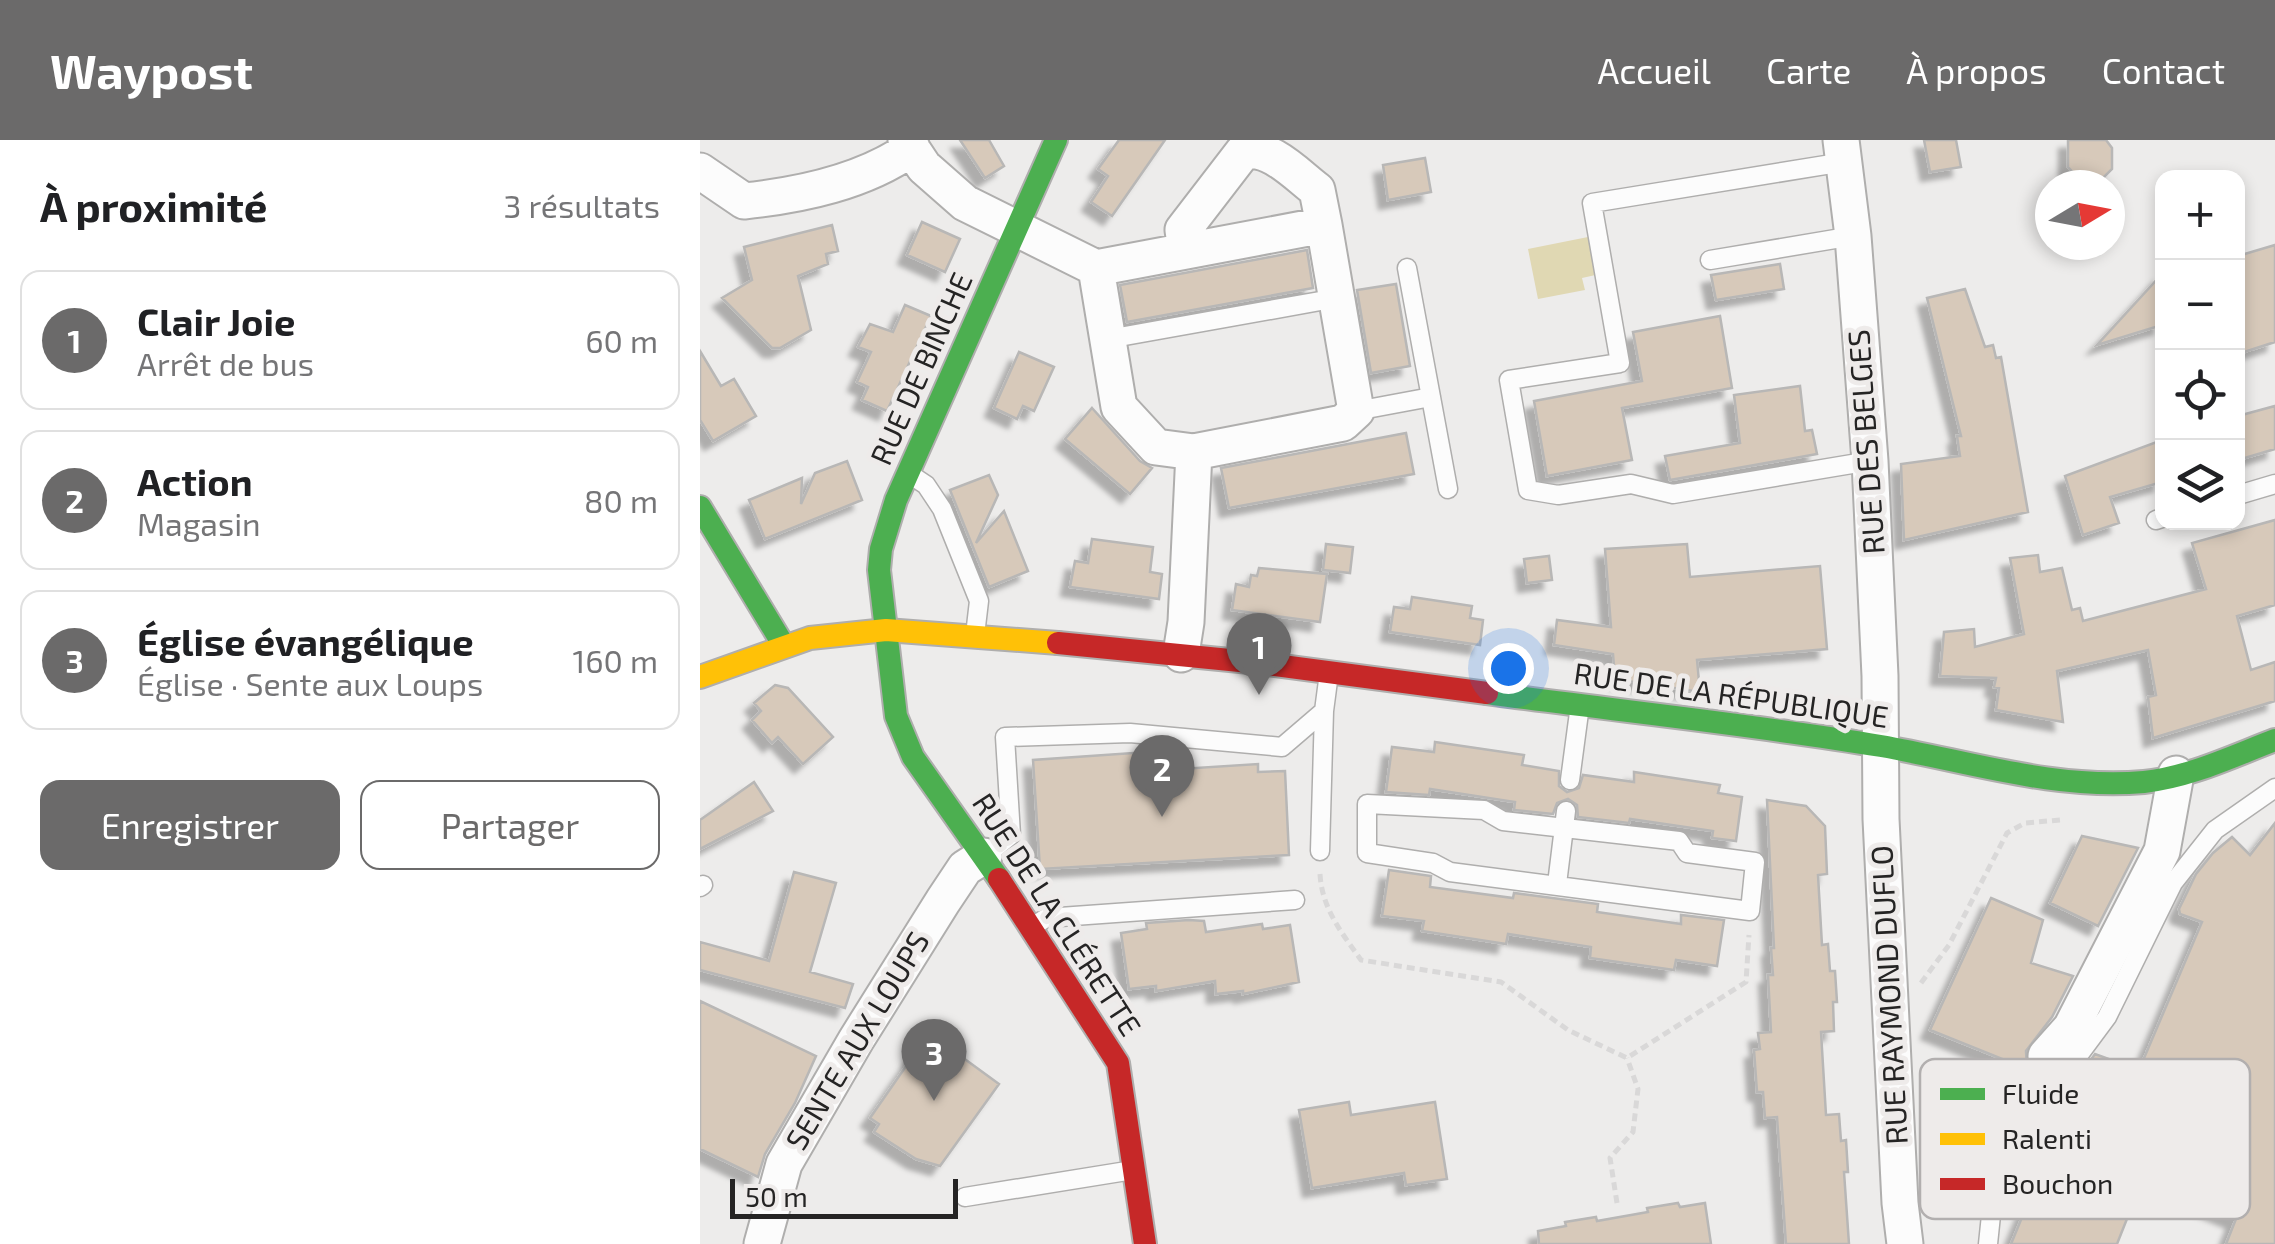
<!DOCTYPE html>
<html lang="fr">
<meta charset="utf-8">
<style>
body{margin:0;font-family:"Exo 2",sans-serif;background:#f2f2f2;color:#202124}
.controls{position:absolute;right:30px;top:30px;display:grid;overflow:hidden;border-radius:20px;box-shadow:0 5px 15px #0003}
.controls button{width:90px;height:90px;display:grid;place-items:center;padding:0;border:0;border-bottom:2px solid #e0e0e0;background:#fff;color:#202124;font:50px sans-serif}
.compass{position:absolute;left:1335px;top:30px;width:90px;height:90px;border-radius:50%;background:#fff;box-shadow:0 5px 15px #0003;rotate:80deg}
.scale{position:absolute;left:30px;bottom:25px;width:228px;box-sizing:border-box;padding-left:10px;border:5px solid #252424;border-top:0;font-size:28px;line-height:35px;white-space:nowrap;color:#252424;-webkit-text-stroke:8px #eeebea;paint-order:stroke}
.you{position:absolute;left:808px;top:528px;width:35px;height:35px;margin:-25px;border:8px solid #fff;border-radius:50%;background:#1a73e8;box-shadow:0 0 0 15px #1a73e833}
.badge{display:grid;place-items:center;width:65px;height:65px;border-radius:50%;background:#6b6a6a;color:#fff;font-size:32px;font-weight:700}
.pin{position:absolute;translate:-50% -82px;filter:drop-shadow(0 2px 5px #0008)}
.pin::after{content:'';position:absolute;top:52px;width:35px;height:30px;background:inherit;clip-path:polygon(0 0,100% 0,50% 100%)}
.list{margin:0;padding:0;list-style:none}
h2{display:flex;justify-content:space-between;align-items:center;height:130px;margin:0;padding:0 40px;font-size:42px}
h2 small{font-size:32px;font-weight:400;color:#757577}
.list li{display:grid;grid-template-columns:65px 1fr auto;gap:30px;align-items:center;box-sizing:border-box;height:140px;margin:0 20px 20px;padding:0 20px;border:2px solid #e0e0e0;border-radius:20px}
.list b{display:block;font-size:38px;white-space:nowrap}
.list p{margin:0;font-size:32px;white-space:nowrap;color:#757577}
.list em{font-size:32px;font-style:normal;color:#757577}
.actions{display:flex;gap:20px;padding:30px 40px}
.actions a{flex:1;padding:22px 0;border:2px solid #6b6a6a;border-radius:20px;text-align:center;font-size:35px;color:#6b6a6a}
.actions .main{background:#6b6a6a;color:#fff}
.icon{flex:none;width:55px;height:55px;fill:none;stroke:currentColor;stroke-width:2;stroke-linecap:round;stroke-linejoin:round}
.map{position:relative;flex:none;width:1575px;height:1104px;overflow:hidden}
header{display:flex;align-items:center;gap:60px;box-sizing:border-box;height:140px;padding:0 50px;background:#6b6a6a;color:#fff}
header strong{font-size:48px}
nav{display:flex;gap:55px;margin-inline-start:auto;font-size:35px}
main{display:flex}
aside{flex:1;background:#fff}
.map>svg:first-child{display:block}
.green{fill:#e0d8b3}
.building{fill:#d7c9ba;stroke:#b8b7b6;stroke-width:2.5;filter:url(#shadow)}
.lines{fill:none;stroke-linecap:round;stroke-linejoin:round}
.lane-casing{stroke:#afaead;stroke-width:21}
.street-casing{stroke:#afaead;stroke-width:39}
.fast-casing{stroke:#afaead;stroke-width:26}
.slow-casing{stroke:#afaead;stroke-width:26}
.jam-casing{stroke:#afaead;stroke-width:26}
.path{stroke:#d9d8d8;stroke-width:5;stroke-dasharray:8 5;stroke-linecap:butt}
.lane{stroke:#fcfcfc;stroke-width:18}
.street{stroke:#fcfcfc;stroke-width:35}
.fast{stroke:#4caf50;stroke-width:22}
.slow{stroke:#ffc107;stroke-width:22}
.jam{stroke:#c62828;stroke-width:22}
.labels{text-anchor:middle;stroke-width:10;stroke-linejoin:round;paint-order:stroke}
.street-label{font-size:30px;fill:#252424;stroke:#eeebea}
.key{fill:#eeebea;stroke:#b2afaf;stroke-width:2.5}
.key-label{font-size:28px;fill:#252424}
</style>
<header>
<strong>Waypost</strong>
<nav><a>Accueil</a><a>Carte</a><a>À propos</a><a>Contact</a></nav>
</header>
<main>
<aside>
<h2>À proximité<small>3 résultats</small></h2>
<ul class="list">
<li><span class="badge">1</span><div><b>Clair Joie</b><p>Arrêt de bus</p></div><em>60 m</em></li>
<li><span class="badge">2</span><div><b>Action</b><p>Magasin</p></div><em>80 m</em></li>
<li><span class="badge">3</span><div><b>Église évangélique</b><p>Église · Sente aux Loups</p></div><em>160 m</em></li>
</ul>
<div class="actions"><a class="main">Enregistrer</a><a>Partager</a></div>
</aside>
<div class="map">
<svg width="1575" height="1104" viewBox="0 0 1575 1104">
<defs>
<filter id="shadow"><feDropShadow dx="-9" dy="9" stdDeviation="2.5" flood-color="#0004"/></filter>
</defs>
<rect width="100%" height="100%" fill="#edeceb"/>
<path class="green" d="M893 96 900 134 882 138 885 150 838 159 828 109Z"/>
<path class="building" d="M260 0H289L304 26 285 38Z
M419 0H465L412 76 391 62 408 36 398 29Z
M1224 0H1256L1261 27 1230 32Z
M1368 0H1406L1412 8V29L1400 41 1380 40 1368 27Z
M725 18 731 52 688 60 683 25Z
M222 82 260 99 245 132 207 115Z
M132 85 138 111 126 114 128 124 98 136 111 190 80 208H72L22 158 52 140 44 107Z
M1575 105V202L1538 214V116Z
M607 110 613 148 427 182 420 145Z
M1080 124 1084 149 1016 160 1011 135Z
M1462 134V185L1397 205Z
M696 144 710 226 671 233 657 150Z
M1265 149 1285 207 1293 205 1296 218 1301 217 1328 372 1204 400 1201 324 1260 316 1257 296H1261L1227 158Z
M205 165 231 176 187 271 162 260 168 247 157 242 171 212 158 207 170 184 193 192Z
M1020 176 1032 248 922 268 932 320 847 336 834 261 942 241 933 192Z
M0 211 21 246 34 239 56 276 13 301 0 280Z
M319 212 354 227 334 271 323 266 317 279 294 268Z
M1100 246 1105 291 1112 290 1117 314 970 340 965 316 1040 303 1034 255Z
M1575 266V309L1538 320V276Z
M392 268 440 321 452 328 430 354 365 299Z
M706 293 714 334 529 368 521 328Z
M1462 300V342L1410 357 1419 383 1383 395 1365 336Z
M147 321 162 360 65 399 49 360 102 338 101 364 115 333Z
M289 335 298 355 276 403 304 371 328 431 289 447 250 350Z
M1575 380V465L1537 476 1551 530 1575 522V561L1453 598 1448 557 1456 555 1448 510 1357 531 1363 582 1296 570 1299 548 1294 547 1296 538 1240 536 1244 492 1274 489 1275 507 1324 494 1310 418 1338 415 1340 432 1362 428 1372 470 1380 468 1383 481 1506 449 1492 403Z
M392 399 453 407 450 432 462 434 459 459 370 447 375 421 388 423Z
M626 404 653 407 650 433 623 430Z
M987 404 990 437 1120 426 1127 509 997 520 1000 552 915 539 913 514 854 505 857 480 911 487 905 409Z
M849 416 852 440 827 443 824 419Z
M559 428 627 434 620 482 532 470 536 444 549 447 551 435 557 436Z
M712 457 772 466 770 478 783 480 780 505 690 492 694 467 710 469Z
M75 545 88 548 133 597 103 624 78 597 72 603 52 580 61 571 54 563Z
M735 602 824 615 822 625 859 631V646L867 652 879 648 883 635 934 642V632L1020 645 1018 653 1042 657 1036 701 1012 698 1013 691 930 679 929 683 878 677 877 665 868 659 857 663 853 674 814 670 815 662 730 649 729 655 686 652 692 607 734 612Z
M447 612 449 631 558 624V632L585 631 589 715 340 729 333 620Z
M54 642 73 671 0 709V680Z
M1067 660 1106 666 1125 686 1127 734 1118 735 1122 805 1128 804 1130 831H1135L1137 862H1133L1134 891 1121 892 1126 975 1139 974 1141 1001 1146 1000 1148 1032H1144L1149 1104H1086L1077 977 1065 978 1063 952H1057L1054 910 1060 909 1058 893 1071 892 1068 835H1073L1071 808H1074Z
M1575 683V1104H1526L1536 1079 1442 1041 1417 1104H1311L1382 932 1395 914 1439 930 1502 782 1480 774 1479 769 1496 734 1513 713 1532 697 1550 715Z
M1382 696 1438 708 1398 786 1350 763Z
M689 730 731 736 730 747 813 758 814 753 898 764 897 772 981 784V775L1024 780 1017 826 976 820 974 830 890 818 891 807 808 794 806 804 722 791 724 781 682 776Z
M94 732 136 743 110 832 153 844 145 868 0 830V802L69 821Z
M1291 758 1343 780 1331 823 1373 836 1352 877 1326 911 1327 929 1230 890Z
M489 780 504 781 506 792 562 784 563 789 590 785 599 842 543 854V851L516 854 515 841 456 851V846L429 849 421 793 447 789 446 783Z
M0 861 116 916 95 963 65 1014 58 1037 0 1009Z
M229 893 299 944 240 1026 216 1019 174 992 179 984 170 978Z
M649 962 651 975 735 962 747 1039 706 1045 704 1033 612 1048 599 970Z
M978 1063 980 1067 1005 1063 1011 1104H839L838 1091 866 1086 865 1082 896 1077 897 1081 948 1072 947 1068Z"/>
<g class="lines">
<g class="lane-casing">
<path id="lane" d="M1144 22 892 63 920 223 809 240 828 350 858 355 931 344 973 354 1170 321
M1010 120 1153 96
M707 128 748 349
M408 199 637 158
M656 271 731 257
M208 333 226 345 242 369 279 461 275 495
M1538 355 1575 344
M1456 380 1462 378
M870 640 880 565
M667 664 784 670 803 681 979 701 987 713 1055 722 1050 771 750 732 733 723 667 713Z
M620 711 624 571 629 533
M285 716 311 695 305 597 430 593 582 607 624 571
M857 744 866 671
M0 747 3 745
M332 787 346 778 595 760
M265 1057 433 1030
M1288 1104 1293 1056 1358 943 1407 877 1473 743 1515 690 1575 648"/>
</g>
<g class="street-casing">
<path id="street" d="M206 0 224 27 265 63 396 128 624 85 656 271 643 283 494 312 456 307 419 267 396 128
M1141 0 1153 96 1170 321 1180 536 1181 679 1200 1063 1205 1104
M0 31 44 61C102 55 164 42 212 8
M486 111 483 90 543 12C569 4 597 35 617 50L624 85
M481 514 486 482 494 312
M1346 916 1371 888 1462 711 1476 634
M62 1104 84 1024 156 900 243 761 265 728 284 716"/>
</g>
<g class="fast-casing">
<path id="fast" d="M0 367 84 506
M787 553C918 571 1050 584 1181 606 1267 621 1355 650 1444 642 1490 637 1533 616 1575 600
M299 739 213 617 196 576 179 430 181 409 196 360 356 0"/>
</g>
<g class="slow-casing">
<path id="slow" d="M0 537 110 498 186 490 358 503"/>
</g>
<g class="jam-casing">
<path id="jam" d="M358 503 560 523 787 553
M299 739 418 923 445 1104"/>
</g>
<path class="path" d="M620 734C622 769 642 793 661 820L801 842 868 890 927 918 1046 842 1049 795
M1221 843 1249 805 1307 693 1325 683 1360 680
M917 1063 910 1018 933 992 938 949 927 918"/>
<use href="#lane" class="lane"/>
<use href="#street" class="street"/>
<use href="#fast" class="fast"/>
<use href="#slow" class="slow"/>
<use href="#jam" class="jam"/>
</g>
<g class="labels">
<g class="street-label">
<text transform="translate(222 229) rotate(-66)" y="10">RUE DE BINCHE</text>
<text transform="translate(1167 302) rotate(-94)" y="10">RUE DES BELGES</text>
<text transform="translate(1031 556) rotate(8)" y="10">RUE DE LA RÉPUBLIQUE</text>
<text transform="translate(356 775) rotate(57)" y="10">RUE DE LA CLÉRETTE</text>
<text transform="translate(1190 855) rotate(-93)" y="10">RUE RAYMOND DUFLO</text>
<text transform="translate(158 901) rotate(-59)" y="10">SENTE AUX LOUPS</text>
</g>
</g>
<rect x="1220" y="919" width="330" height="160" rx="15" class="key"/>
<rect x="1240" y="948" width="45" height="12" fill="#4caf50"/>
<rect x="1240" y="993" width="45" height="12" fill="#ffc107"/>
<rect x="1240" y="1038" width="45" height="12" fill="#c62828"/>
<g class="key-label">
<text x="1302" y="964">Fluide</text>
<text x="1302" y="1009">Ralenti</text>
<text x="1302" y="1054">Bouchon</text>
</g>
</svg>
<div class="controls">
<button>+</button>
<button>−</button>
<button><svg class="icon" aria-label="locate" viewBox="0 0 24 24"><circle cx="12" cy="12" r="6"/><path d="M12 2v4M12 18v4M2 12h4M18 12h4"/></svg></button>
<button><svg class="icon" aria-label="layers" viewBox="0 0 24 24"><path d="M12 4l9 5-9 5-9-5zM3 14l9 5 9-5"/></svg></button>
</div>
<svg class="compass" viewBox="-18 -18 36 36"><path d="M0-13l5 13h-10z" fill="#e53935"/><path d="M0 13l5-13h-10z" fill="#757577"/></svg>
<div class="scale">50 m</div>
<div class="you"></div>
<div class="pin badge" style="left:559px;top:555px">1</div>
<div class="pin badge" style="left:462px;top:677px">2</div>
<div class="pin badge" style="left:234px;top:961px">3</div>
</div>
</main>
